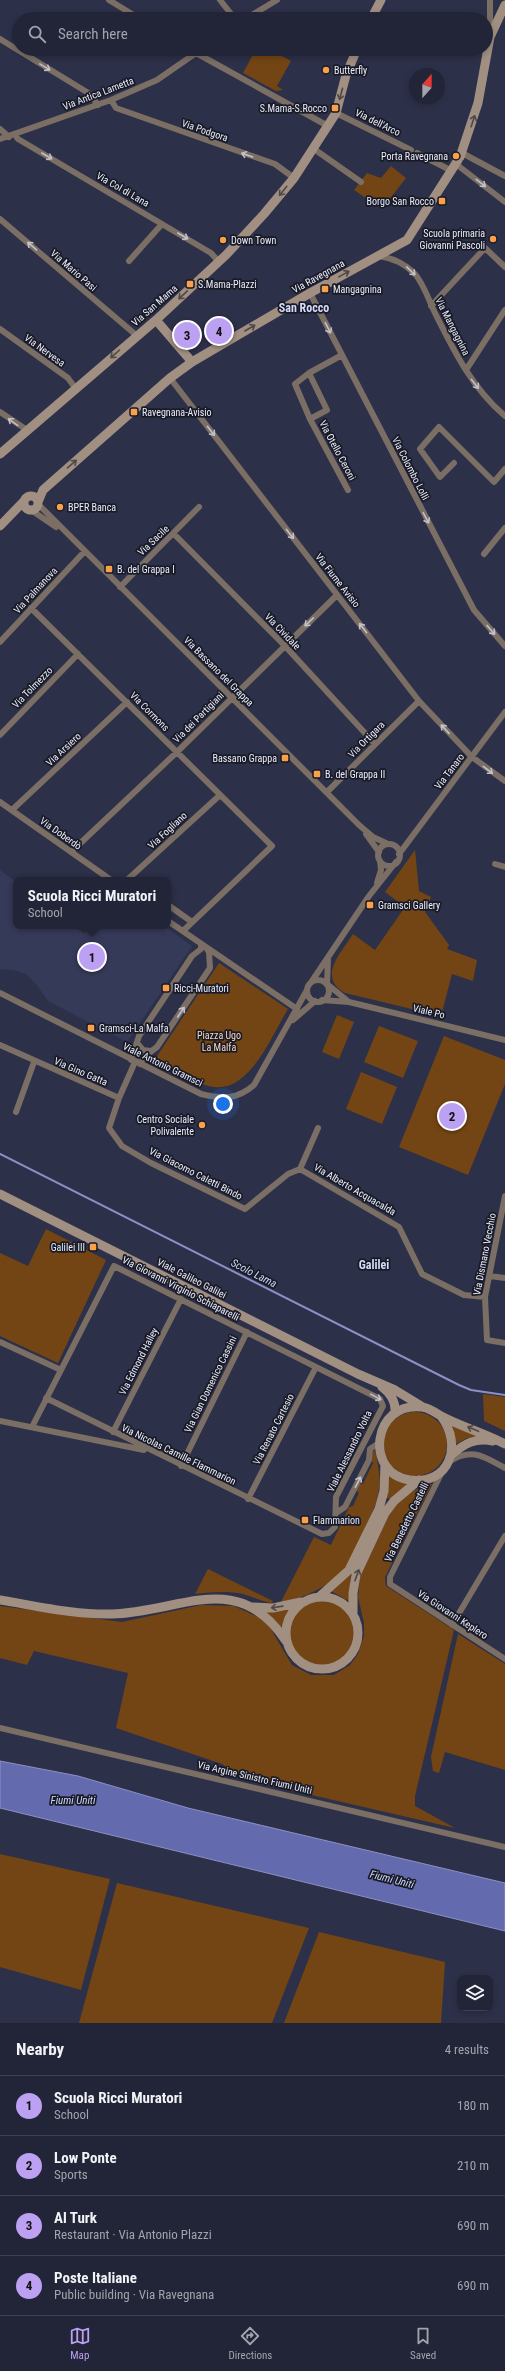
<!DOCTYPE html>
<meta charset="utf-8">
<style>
body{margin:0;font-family:"Roboto Condensed",sans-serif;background:#2a2c3f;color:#f1f3f6}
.controls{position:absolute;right:12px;bottom:12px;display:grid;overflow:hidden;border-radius:8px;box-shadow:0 2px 6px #0003}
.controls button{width:36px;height:36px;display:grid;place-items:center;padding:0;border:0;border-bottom:1px solid #3f4152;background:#222437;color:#f1f3f6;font:20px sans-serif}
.compass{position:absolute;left:409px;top:68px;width:36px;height:36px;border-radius:50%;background:#222437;box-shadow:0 2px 6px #0003;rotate:21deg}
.you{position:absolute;left:223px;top:1104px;width:14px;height:14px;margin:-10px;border:3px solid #fff;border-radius:50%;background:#1a73e8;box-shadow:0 0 0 6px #1a73e833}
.badge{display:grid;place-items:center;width:26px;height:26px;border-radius:50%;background:#bca0f2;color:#111;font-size:13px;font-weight:700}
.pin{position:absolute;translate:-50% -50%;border:2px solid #fff;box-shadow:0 1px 4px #0006}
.popup{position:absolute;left:13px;top:877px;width:158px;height:52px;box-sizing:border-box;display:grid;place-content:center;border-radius:8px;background:#222437;filter:drop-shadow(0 1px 3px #0005);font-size:13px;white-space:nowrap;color:#a2a4ad}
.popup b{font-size:15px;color:#f1f3f6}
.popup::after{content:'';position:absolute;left:50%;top:100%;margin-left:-8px;border:8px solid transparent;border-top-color:#222437}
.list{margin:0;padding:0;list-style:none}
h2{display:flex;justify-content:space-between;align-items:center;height:52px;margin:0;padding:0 16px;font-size:17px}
h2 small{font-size:13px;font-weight:400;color:#a2a4ad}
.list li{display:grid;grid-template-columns:26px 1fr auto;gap:12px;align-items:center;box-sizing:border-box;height:60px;padding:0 16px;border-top:1px solid #3f4152}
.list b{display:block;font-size:15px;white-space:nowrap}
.list p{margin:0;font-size:13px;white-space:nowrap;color:#a2a4ad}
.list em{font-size:13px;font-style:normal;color:#a2a4ad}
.icon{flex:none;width:22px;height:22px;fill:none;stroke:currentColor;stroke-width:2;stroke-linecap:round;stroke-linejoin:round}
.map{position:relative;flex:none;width:505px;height:2023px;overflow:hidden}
.search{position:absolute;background:#222437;box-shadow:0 2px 6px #0003;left:12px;right:12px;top:12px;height:44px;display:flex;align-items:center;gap:10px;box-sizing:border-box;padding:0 14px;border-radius:22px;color:#a2a4ad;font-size:15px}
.sheet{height:292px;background:#222437}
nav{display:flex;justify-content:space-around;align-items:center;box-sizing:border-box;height:56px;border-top:1px solid #3f4152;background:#222437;font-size:11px;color:#a2a4ad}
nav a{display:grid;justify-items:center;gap:2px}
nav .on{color:#bca0f2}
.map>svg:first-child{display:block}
.built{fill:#363a59}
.green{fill:#744514}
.water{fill:#636aad;stroke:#8c91c5}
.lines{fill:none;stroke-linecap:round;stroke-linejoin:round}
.stream{stroke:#8c91c5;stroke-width:2}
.street{stroke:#7a6e65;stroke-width:6}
.secondary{stroke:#a18f81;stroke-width:9}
.oneway{stroke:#c3c0c8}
.oneway2{stroke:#4f494a}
.poi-dot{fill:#f8a04b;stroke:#181a25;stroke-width:1.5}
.labels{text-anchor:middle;stroke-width:3.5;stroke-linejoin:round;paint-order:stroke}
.poi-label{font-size:10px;fill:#eaecfd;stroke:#181a25;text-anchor:start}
.street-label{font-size:10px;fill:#eaecfd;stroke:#181a25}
.park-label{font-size:10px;fill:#fcdabe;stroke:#181a25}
.water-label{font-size:11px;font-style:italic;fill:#d0d7fd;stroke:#181a25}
.quarter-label{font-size:12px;font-weight:bold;fill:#d6dbfc;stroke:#181a25}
</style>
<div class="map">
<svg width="505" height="2023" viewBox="0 0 505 2023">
<rect width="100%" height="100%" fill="#2d3049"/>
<path class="built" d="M0 870 16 882V926H74L84 934 90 926H164L192 946 127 1042 48 1001 37 985 26 974 14 970 0 969Z"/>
<path class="green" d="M256 49H269L291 61 277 86 283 90 276 91 243 73Z
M391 166 406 178 382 209 354 190 367 173 381 178Z
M415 850 419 891 431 897 425 912 449 945 447 949 477 960 473 981 452 974 441 1016 345 993C317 977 341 953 353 934L375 950 405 907 385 892Z
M219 963 288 1009C272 1035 250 1092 214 1087 197 1085 171 1068 155 1059Z
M337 1015 354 1022 339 1059 322 1052Z
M379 1026 418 1041 403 1078 364 1062Z
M444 1036 505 1060V1084L468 1175 399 1147Z
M361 1072 397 1087 382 1124 346 1109Z
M46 1229 106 1260 58 1363 0 1336V1253L28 1266Z
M483 1394 505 1397V1431L484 1421Z
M383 1444a32 32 0 1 1 64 0a32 32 0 1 1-64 0Z
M452 1426 479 1437 467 1438 456 1444Z
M373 1451H375C384 1487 379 1497 365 1530 360 1541 356 1555 349 1564 333 1584 307 1598 281 1602L314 1537 331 1545 349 1507 353 1506 359 1493 356 1490 359 1484H363L373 1463 371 1459Z
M388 1474 396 1480 408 1484 390 1499 387 1498Z
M427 1484H432L385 1577 386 1586 454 1630 415 1796V1806L455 1828 255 1782 239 1776 222 1764 116 1728 128 1673 34 1651 27 1665 0 1658V1606L122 1622 201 1605 234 1606 258 1617 269 1626 292 1665 311 1675H334L350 1665 358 1654 364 1636V1623L358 1597 360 1577 393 1506 408 1494Z
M208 1569 273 1601 271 1603C262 1601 253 1597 243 1594 228 1591 211 1592 195 1594Z
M349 1575H351L349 1601 331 1591Z
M290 1633a32 32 0 1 1 64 0a32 32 0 1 1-64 0Z
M290 1608 281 1628 265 1611Z
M458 1634 505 1664V1770L445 1752 439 1773 433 1771 431 1757Z
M0 1854 110 1879 81 1990 0 1967Z
M117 1883 309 1928 272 2023H79Z
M319 1932 445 1962 441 2023H284Z"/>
<path class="water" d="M0 1761 78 1776 188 1808 505 1883V1931L0 1808Z"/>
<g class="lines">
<path class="stream" d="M0 1154 459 1385 471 1390 505 1395"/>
<path class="street" d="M109 0 140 19
M220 0 235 19
M245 19 277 0
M490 32V0
M0 39 90 94 98 105
M189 49 196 53 202 49
M111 100 116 108 275 164 294 178
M288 109 290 105 328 126
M336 113 411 150
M0 129 9 137
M15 135 18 139 211 253 219 262
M0 139 111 100 157 80 196 53 290 105
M314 149 361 182
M417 153 452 171
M462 153 505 176
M456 164 505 202
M0 219 136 335
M379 256C392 258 404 263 414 273 423 282 429 301 435 313 454 351 472 388 505 416
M129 261 162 224
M310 293 474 610 505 646
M431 306 485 248 505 267
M0 329 68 378 76 389
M342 355 309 373 295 384 310 419 348 490
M466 370 505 310
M309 373 327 410 310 419
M170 378 419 701 472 757 505 781
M0 412 27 430
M454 463 440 477 420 449 439 427 494 482 505 469
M38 504 359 825 373 837 388 844
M31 510 56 527
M174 534 285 646 375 744
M484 554 505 528
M120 587 199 507
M31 608 272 846 183 931
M0 642 84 552
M0 735 78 654
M327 792 419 701
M0 802 111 880
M12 810 127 702
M366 834 379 852
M378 855a11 11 0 1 1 22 0a11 11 0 1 1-22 0Z
M71 852 177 752 337 595
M399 854 505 712
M495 864 505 867
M127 880 220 795
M377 883 381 870 380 861
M168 905 192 922
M168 921 297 1009
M328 959 327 984 349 1002
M307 991a11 11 0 1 1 22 0a11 11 0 1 1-22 0Z
M312 981 369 896 396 862
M0 993 201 1094C222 1099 237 1100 254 1085L307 990
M322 1000 349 1002 505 1040
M293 1020 315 1001
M137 1043 143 1050 151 1051
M0 1045 119 1098
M131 1060 139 1036 192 956 201 949V944
M135 1062 119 1098 109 1128 122 1146 151 1163 245 1209 288 1174 300 1169 318 1128
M140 1064 145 1056 157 1047 210 968 209 952 207 949
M16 1112 34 1062
M300 1169 399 1227 422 1274 464 1295 485 1297
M505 1196 485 1297 487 1340 505 1343
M490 1276 505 1278
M0 1342 61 1370
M0 1421 144 1450
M32 1427 114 1266 380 1399 383 1406 336 1497 335 1527 329 1533 322 1534 46 1398
M113 1432 181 1299
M448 1462C472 1447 483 1456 505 1468
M181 1466 247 1332
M441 1474 390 1577V1584L505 1659
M248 1499 316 1367
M336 1513 345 1507 369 1460 370 1449 379 1443
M452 1625 505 1536
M0 1728 505 1847"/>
<path class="secondary" d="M371 19 381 0
M460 157 478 103 490 37 505 5
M156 320 192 362
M0 454 156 320 226 255 264 214 294 178 336 113 346 75 357 49
M24 503a7 7 0 1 1 14 0a7 7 0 1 1-14 0Z
M38 502 43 490 170 378 192 362 310 293 407 240 458 160
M0 526 24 501
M0 1194 358 1374 395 1390 423 1407
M382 1387C390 1393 396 1402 395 1413
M441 1416C463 1445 450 1485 410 1480 364 1474 372 1401 422 1407 429 1408 435 1412 441 1416 462 1427 484 1433 505 1444
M451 1455C464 1444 475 1437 493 1441
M320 1596 349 1570 379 1509 384 1491 385 1464
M286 1633a36 36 0 1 1 72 0a36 36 0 1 1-72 0Z
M0 1600C37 1606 75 1615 112 1614 181 1612 238 1568 286 1641
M253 1607 273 1608 301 1602
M353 1613V1593L356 1575 385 1513 394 1501 419 1480"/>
</g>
<defs><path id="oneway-shaft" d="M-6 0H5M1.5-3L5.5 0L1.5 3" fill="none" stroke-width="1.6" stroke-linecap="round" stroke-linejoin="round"/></defs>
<g class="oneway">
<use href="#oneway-shaft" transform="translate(45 67) rotate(31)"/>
<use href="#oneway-shaft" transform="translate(247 155) rotate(-161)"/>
<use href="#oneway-shaft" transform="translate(47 156) rotate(30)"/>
<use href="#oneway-shaft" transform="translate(481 183) rotate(38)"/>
<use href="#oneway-shaft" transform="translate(183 236) rotate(30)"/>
<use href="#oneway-shaft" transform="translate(32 246) rotate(-139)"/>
<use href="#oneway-shaft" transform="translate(411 271) rotate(44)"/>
<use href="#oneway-shaft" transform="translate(328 328) rotate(63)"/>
<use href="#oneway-shaft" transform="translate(475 384) rotate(52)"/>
<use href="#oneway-shaft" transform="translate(13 422) rotate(-144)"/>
<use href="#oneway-shaft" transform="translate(211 431) rotate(52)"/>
<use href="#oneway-shaft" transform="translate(426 518) rotate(62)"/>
<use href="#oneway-shaft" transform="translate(290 534) rotate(52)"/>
<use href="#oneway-shaft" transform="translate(309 622) rotate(136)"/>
<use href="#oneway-shaft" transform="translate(363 628) rotate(-128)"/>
<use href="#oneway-shaft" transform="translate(491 630) rotate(49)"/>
<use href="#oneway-shaft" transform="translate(445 729) rotate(-133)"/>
<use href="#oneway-shaft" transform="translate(488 770) rotate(37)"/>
<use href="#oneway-shaft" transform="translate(181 1012) rotate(-56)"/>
<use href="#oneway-shaft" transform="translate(376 1397) rotate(29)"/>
<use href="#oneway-shaft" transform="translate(358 1482) rotate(-63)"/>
</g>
<g class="oneway2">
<use href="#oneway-shaft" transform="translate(341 94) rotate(105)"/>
<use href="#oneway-shaft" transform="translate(473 121) rotate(-72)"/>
<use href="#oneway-shaft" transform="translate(283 191) rotate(129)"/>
<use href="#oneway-shaft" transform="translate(344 274) rotate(-29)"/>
<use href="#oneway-shaft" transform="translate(183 295) rotate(137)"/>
<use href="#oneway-shaft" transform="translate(250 328) rotate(-30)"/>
<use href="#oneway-shaft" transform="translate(115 354) rotate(138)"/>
<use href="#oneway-shaft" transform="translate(72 464) rotate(-41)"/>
<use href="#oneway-shaft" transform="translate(473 1429) rotate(-157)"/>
<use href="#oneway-shaft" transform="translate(357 1575) rotate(-70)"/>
<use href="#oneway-shaft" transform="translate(277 1607) rotate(172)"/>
</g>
<g class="poi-dot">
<circle cx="326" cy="70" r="4"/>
<rect x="331" y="104" width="8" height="8" rx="2"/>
<circle cx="456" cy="156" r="4"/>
<rect x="438" y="197" width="8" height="8" rx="2"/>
<circle cx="493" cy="239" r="4"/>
<circle cx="223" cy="240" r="4"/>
<rect x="186" y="280" width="8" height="8" rx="2"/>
<rect x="321" y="285" width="8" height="8" rx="2"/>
<rect x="130" y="408" width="8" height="8" rx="2"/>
<circle cx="60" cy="507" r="4"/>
<rect x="105" y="565" width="8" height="8" rx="2"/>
<rect x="281" y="754" width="8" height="8" rx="2"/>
<rect x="313" y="770" width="8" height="8" rx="2"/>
<rect x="366" y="901" width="8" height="8" rx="2"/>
<rect x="162" y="984" width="8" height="8" rx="2"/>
<rect x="87" y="1024" width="8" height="8" rx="2"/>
<circle cx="202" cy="1125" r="4"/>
<rect x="89" y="1243" width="8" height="8" rx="2"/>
<rect x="301" y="1516" width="8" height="8" rx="2"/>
</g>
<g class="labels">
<g class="poi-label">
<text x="334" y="74">Butterfly</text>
<text x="327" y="112" text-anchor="end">S.Mama-S.Rocco</text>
<text x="448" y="160" text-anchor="end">Porta Ravegnana</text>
<text x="434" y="205" text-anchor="end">Borgo San Rocco</text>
<text x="485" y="237" text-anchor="end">Scuola primaria<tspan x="485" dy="12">Giovanni Pascoli</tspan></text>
<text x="231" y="244">Down Town</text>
<text x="198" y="288">S.Mama-Plazzi</text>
<text x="333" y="293">Mangagnina</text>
<text x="142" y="416">Ravegnana-Avisio</text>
<text x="68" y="511">BPER Banca</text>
<text x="117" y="573">B. del Grappa I</text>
<text x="277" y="762" text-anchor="end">Bassano Grappa</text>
<text x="325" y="778">B. del Grappa II</text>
<text x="378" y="909">Gramsci Gallery</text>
<text x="174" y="992">Ricci-Muratori</text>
<text x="99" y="1032">Gramsci-La Malfa</text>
<text x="194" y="1123" text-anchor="end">Centro Sociale<tspan x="194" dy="12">Polivalente</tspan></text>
<text x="85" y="1251" text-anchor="end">Galilei III</text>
<text x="313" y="1524">Flammarion</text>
</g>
<g class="street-label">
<text transform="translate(98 93) rotate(-21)" y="4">Via Antica Lametta</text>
<text transform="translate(378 122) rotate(26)" y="4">Via dell'Arco</text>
<text transform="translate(205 130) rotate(19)" y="4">Via Podgora</text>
<text transform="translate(123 189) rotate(30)" y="4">Via Col di Lana</text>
<text transform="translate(74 270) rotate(41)" y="4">Via Mario Pasi</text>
<text transform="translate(318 276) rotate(-29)" y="4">Via Ravegnana</text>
<text transform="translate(154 305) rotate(-41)" y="4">Via San Mama</text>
<text transform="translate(453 326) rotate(63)" y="4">Via Mangagnina</text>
<text transform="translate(45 350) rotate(36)" y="4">Via Nervesa</text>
<text transform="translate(338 450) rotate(62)" y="4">Via Otello Ceroni</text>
<text transform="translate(411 468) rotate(63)" y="4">Via Colombo Lolli</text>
<text transform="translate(153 540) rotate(-44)" y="4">Via Sacile</text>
<text transform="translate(338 580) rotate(52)" y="4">Via Fiume Avisio</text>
<text transform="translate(35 590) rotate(-47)" y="4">Via Palmanova</text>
<text transform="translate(283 631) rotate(46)" y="4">Via Cividale</text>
<text transform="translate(219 671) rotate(45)" y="4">Via Bassano del Grappa</text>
<text transform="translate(32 687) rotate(-46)" y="4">Via Tolmezzo</text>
<text transform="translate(150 711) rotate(45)" y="4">Via Cormons</text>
<text transform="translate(198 717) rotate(-45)" y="4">Via dei Partigiani</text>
<text transform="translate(366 739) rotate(-45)" y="4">Via Ortigara</text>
<text transform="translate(63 749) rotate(-43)" y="4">Via Arsiero</text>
<text transform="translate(449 771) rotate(-53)" y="4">Via Tanaro</text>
<text transform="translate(167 830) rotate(-43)" y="4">Via Fogliano</text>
<text transform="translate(61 833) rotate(35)" y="4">Via Doberdò</text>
<text transform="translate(429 1011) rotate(13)" y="4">Viale Po</text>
<text transform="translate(163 1064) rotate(26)" y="4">Viale Antonio Gramsci</text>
<text transform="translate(81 1071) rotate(23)" y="4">Via Gino Gatta</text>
<text transform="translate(196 1173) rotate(27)" y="4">Via Giacomo Caletti Bindo</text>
<text transform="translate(355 1189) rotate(30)" y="4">Via Alberto Acquacalda</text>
<text transform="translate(484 1254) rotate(-79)" y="4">Via Dismano Vecchio</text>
<text transform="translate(192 1278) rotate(27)" y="4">Viale Galileo Galilei</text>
<text transform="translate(181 1288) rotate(27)" y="4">Via Giovanni Virginio Schiaparelli</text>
<text transform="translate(138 1361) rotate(-63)" y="4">Via Edmond Halley</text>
<text transform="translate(210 1384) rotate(-64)" y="4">Via Gian Domenico Cassini</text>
<text transform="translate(273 1429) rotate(-63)" y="4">Via Renato Cartesio</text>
<text transform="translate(349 1451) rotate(-64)" y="4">Viale Alessandro Volta</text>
<text transform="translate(179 1454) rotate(26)" y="4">Via Nicolas Camille Flammarion</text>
<text transform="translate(406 1522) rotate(-64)" y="4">Via Benedetto Castelli</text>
<text transform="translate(453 1614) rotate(33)" y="4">Via Giovanni Keplero</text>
<text transform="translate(255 1777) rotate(13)" y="4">Via Argine Sinistro Fiumi Uniti</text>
</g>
<g class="park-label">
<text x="219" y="1039">Piazza Ugo<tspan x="219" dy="12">La Malfa</tspan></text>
</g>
<g class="water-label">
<text transform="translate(254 1273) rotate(27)" y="4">Scolo Lama</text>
<text x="73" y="1804">Fiumi Uniti</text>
<text transform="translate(392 1879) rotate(14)" y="4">Fiumi Uniti</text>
</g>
<g class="quarter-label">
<text x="304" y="312">San Rocco</text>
<text x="374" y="1269">Galilei</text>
</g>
</g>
</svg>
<div class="controls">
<button><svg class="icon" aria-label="layers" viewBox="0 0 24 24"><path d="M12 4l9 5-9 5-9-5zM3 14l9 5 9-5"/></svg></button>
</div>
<svg class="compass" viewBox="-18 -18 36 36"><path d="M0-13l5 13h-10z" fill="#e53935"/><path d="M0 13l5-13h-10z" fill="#a2a4ad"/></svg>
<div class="you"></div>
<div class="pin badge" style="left:92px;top:957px">1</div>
<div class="popup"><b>Scuola Ricci Muratori</b>School</div>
<div class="pin badge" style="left:452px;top:1116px">2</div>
<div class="pin badge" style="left:187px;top:335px">3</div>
<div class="pin badge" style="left:219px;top:331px">4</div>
<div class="search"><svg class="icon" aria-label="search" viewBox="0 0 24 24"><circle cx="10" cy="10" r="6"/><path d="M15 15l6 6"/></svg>Search here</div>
</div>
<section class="sheet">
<h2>Nearby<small>4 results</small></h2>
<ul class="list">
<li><span class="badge">1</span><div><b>Scuola Ricci Muratori</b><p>School</p></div><em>180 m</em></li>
<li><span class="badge">2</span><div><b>Low Ponte</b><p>Sports</p></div><em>210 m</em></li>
<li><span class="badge">3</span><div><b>Al Turk</b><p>Restaurant · Via Antonio Plazzi</p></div><em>690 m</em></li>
<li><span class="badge">4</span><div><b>Poste Italiane</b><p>Public building · Via Ravegnana</p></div><em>690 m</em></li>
</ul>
</section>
<nav>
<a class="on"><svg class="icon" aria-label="map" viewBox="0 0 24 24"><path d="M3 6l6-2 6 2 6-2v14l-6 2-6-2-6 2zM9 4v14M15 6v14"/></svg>Map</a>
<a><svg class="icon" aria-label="directions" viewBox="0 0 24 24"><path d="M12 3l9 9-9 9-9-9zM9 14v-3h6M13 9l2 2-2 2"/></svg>Directions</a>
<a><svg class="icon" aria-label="saved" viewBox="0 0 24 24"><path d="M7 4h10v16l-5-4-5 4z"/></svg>Saved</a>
</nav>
